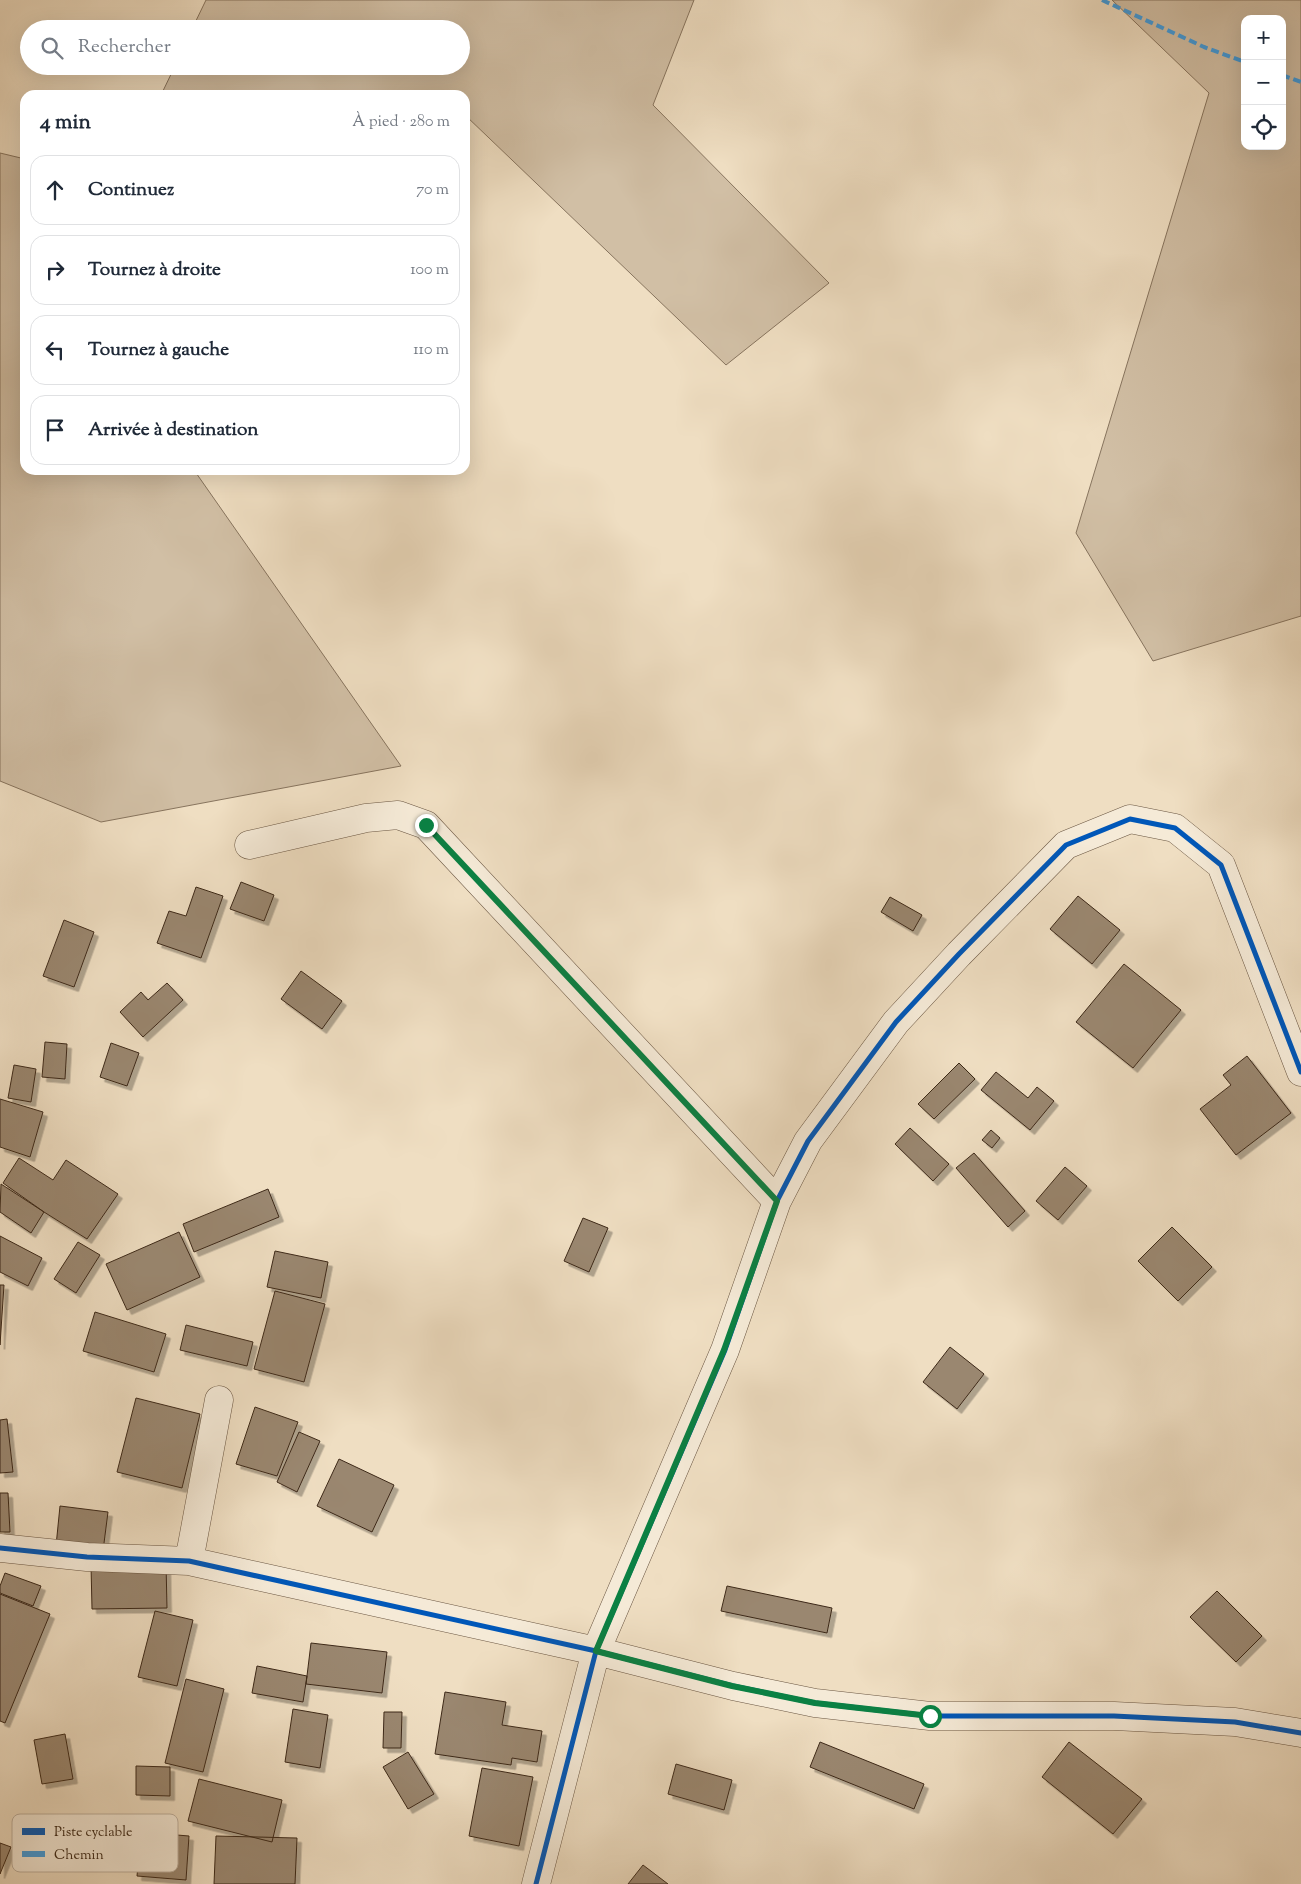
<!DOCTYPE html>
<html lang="fr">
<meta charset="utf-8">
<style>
body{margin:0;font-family:"Sorts Mill Goudy",serif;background:#f2f2f3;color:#1f2937}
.controls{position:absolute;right:15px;top:15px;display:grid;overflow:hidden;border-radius:10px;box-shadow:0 5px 20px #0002}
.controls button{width:45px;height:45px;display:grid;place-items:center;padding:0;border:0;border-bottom:1px solid #e0e1e3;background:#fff;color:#1f2937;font:25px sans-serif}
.stop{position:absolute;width:15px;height:15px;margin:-11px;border:4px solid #0b8043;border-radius:50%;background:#fff}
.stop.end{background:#0b8043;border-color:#fff;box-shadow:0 1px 5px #0008}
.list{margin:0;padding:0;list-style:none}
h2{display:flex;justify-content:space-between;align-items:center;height:65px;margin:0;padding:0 20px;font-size:21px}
h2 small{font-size:16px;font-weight:400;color:#747a83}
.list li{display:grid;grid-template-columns:32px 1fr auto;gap:15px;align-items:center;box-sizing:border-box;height:70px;margin:0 10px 10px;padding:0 10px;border:1px solid #e0e1e3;border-radius:15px}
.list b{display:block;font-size:19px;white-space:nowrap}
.list em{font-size:16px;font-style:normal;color:#747a83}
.icon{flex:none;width:28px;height:28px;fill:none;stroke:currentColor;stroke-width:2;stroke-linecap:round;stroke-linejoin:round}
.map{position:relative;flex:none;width:1301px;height:1884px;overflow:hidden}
.search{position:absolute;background:#fff;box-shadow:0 5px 20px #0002;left:20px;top:20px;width:450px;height:55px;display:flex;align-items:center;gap:12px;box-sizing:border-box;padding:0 18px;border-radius:28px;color:#747a83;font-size:19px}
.panel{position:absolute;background:#fff;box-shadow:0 5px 20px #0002;left:20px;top:90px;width:450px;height:385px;border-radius:15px}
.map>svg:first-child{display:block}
.green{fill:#d1bfa5;stroke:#87745e;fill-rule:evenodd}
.building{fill:#9a8770;stroke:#3d2918;filter:url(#shadow)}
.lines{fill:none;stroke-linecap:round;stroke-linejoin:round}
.minor-casing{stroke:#6a5642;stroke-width:29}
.minor{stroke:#f5ead7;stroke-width:28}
.quiet{stroke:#3f9cdf;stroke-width:4;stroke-dasharray:8 4;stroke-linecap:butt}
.cycleway-casing{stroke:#f5ead7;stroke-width:8}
.cycleway{stroke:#0057b8;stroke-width:5}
.route{stroke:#0b8043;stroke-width:6}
.key{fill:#f5ead7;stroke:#beb09e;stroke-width:1}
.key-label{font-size:14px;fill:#3d2918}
</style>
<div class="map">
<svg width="1301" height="1884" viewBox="0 0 1301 1884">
<defs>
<filter id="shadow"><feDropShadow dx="4.5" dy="4.5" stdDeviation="0" flood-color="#0004"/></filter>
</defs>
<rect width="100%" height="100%" fill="#efdec2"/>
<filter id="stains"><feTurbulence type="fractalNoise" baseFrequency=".004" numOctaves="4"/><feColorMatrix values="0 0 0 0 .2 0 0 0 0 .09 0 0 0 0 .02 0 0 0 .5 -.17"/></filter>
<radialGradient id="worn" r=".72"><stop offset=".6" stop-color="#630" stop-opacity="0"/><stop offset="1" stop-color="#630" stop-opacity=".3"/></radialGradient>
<path class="green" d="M206 0H694L653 105 829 283 726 365 465 115V95H161L175 66H461V29H192Z
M1112 0H1301V616L1153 661 1076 533 1209 93ZM1245 19H1282V146H1245Z
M0 153 25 159V470H194L401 766 101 822 0 781Z"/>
<path class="building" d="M241 882 274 895 264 921 230 909Z
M196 887 223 896 201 958 157 943 169 911 186 916Z
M1078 896 1120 930 1092 964 1050 929Z
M890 897 922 915 913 931 881 912Z
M64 920 94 932 74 987 43 976Z
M1124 964 1181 1010 1133 1068 1076 1022Z
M301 971 342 1001 322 1029 281 999Z
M167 983 183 1000 143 1037 120 1012 141 992 148 1000Z
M45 1042 67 1044 65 1079 42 1077Z
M111 1043 139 1053 127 1086 100 1077Z
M1247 1056 1291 1113 1236 1155 1200 1109 1231 1085 1223 1075Z
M959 1063 975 1079 934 1119 918 1104Z
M14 1065 36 1069 31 1102 8 1098Z
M996 1072 1028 1098 1037 1087 1054 1101 1030 1130 981 1090Z
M0 1099 43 1112 30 1157 0 1147Z
M910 1128 949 1164 933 1181 895 1144Z
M991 1130 1000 1138 992 1148 982 1140Z
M974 1153 1025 1211 1008 1227 956 1168Z
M19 1158 53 1180 66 1160 118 1194 87 1239 44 1212 3 1183Z
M1065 1167 1087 1186 1058 1220 1036 1201Z
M1 1184 44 1212 31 1233 0 1212Z
M268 1189 279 1217 194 1252 183 1224Z
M583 1218 608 1228 589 1272 564 1261Z
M1172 1227 1212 1267 1178 1301 1138 1261Z
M179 1232 200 1277 127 1310 106 1264Z
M0 1236 42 1258 28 1286 0 1272Z
M78 1242 100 1255 76 1293 54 1279Z
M275 1251 328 1262 321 1298 267 1287Z
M0 1285H4L0 1345Z
M275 1291 325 1304 304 1382 254 1369Z
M95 1312 166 1334 154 1372 83 1351Z
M186 1325 253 1342 247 1366 180 1350Z
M950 1347 984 1374 957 1409 923 1382Z
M136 1398 200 1414 182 1488 117 1472Z
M255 1407 298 1422 277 1476 236 1464Z
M7 1419 13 1472 0 1473V1420Z
M299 1432 320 1441 297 1492 277 1482Z
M339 1459 394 1485 372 1532 317 1506Z
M0 1493H8L10 1532H0Z
M60 1506 108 1512 103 1551 56 1546Z
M166 1563 167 1608 92 1609 91 1565Z
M5 1573 41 1586 33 1606 0 1593V1586Z
M727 1586 832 1608 827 1633 721 1611Z
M1217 1591 1262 1636 1236 1662 1190 1617Z
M0 1594 50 1614 5 1723 0 1721Z
M155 1611 193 1620 177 1686 138 1677Z
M311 1643 387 1652 382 1693 306 1684Z
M257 1666 307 1676 303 1702 252 1693Z
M186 1679 224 1689 203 1772 165 1763Z
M445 1692 506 1702 502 1725 542 1731 537 1762 512 1758 511 1765 435 1754Z
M293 1709 328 1715 320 1768 285 1762Z
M384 1712H402L401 1748H383Z
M65 1734 73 1779 42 1784 34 1740Z
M820 1742 924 1784 914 1809 810 1767Z
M1069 1742 1142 1799 1113 1834 1042 1777Z
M408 1752 434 1794 408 1809 383 1767Z
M676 1764 732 1780 724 1810 668 1794Z
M136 1766 170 1767V1796L136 1795Z
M482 1768 533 1777 519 1846 469 1836Z
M199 1779 282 1800 272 1842 188 1821Z
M141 1832 189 1836 186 1880 137 1876Z
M216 1836 297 1838 295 1884H214Z
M0 1843 11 1847 0 1874Z
M643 1865 668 1884H628Z"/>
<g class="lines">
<g class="minor-casing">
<path id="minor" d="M249 845 366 818 398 815 426 825 777 1201
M0 1548 87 1557 189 1561 596 1651 733 1686 815 1703 930 1716H1114L1235 1722 1301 1733
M189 1561 219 1400
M536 1884 596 1651 725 1350 777 1201 808 1141 896 1022 959 954 1066 845 1130 819 1175 828 1221 865 1301 1072"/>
</g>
<use href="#minor" class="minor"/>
<path class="quiet" d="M1102 0 1204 47 1245 62
M1282 75 1301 82"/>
<g class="cycleway-casing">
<path id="cycleway" d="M0 1548 87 1557 189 1561 596 1651 733 1686 815 1703 930 1716H1114L1235 1722 1301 1733
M536 1884 596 1651 725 1350 777 1201 808 1141 896 1022 959 954 1066 845 1130 819 1175 828 1221 865 1301 1072"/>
</g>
<use href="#cycleway" class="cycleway"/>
</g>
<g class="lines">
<path class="route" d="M426 825 777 1201 724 1350 596 1651 732 1686 815 1703 930 1716"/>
</g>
<rect x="12" y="1814" width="166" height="58" rx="8" class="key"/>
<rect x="22" y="1828" width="23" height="7" fill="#0057b8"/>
<rect x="22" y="1851" width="23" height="6" fill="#3f9cdf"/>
<g class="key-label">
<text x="54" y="1836">Piste cyclable</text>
<text x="54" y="1859">Chemin</text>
</g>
<rect width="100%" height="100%" filter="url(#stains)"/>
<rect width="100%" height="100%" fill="url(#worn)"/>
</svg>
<div class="controls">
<button>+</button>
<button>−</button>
<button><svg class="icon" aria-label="locate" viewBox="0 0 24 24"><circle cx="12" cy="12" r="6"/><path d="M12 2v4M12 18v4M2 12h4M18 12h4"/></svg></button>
</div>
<div class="stop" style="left:930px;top:1716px"></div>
<div class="stop end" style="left:426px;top:825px"></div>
<div class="search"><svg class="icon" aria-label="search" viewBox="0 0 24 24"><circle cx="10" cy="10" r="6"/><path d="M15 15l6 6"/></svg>Rechercher</div>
<section class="panel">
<h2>4 min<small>À pied · 280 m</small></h2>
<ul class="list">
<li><svg class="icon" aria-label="ahead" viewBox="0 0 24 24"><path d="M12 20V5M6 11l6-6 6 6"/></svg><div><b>Continuez</b></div><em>70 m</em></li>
<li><svg class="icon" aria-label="right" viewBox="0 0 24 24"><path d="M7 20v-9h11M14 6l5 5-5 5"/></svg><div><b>Tournez à droite</b></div><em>100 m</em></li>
<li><svg class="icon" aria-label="left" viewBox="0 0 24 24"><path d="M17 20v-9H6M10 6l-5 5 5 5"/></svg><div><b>Tournez à gauche</b></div><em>110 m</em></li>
<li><svg class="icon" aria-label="arrive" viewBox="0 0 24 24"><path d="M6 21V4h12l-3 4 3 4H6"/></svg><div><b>Arrivée à destination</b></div></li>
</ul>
</section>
</div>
